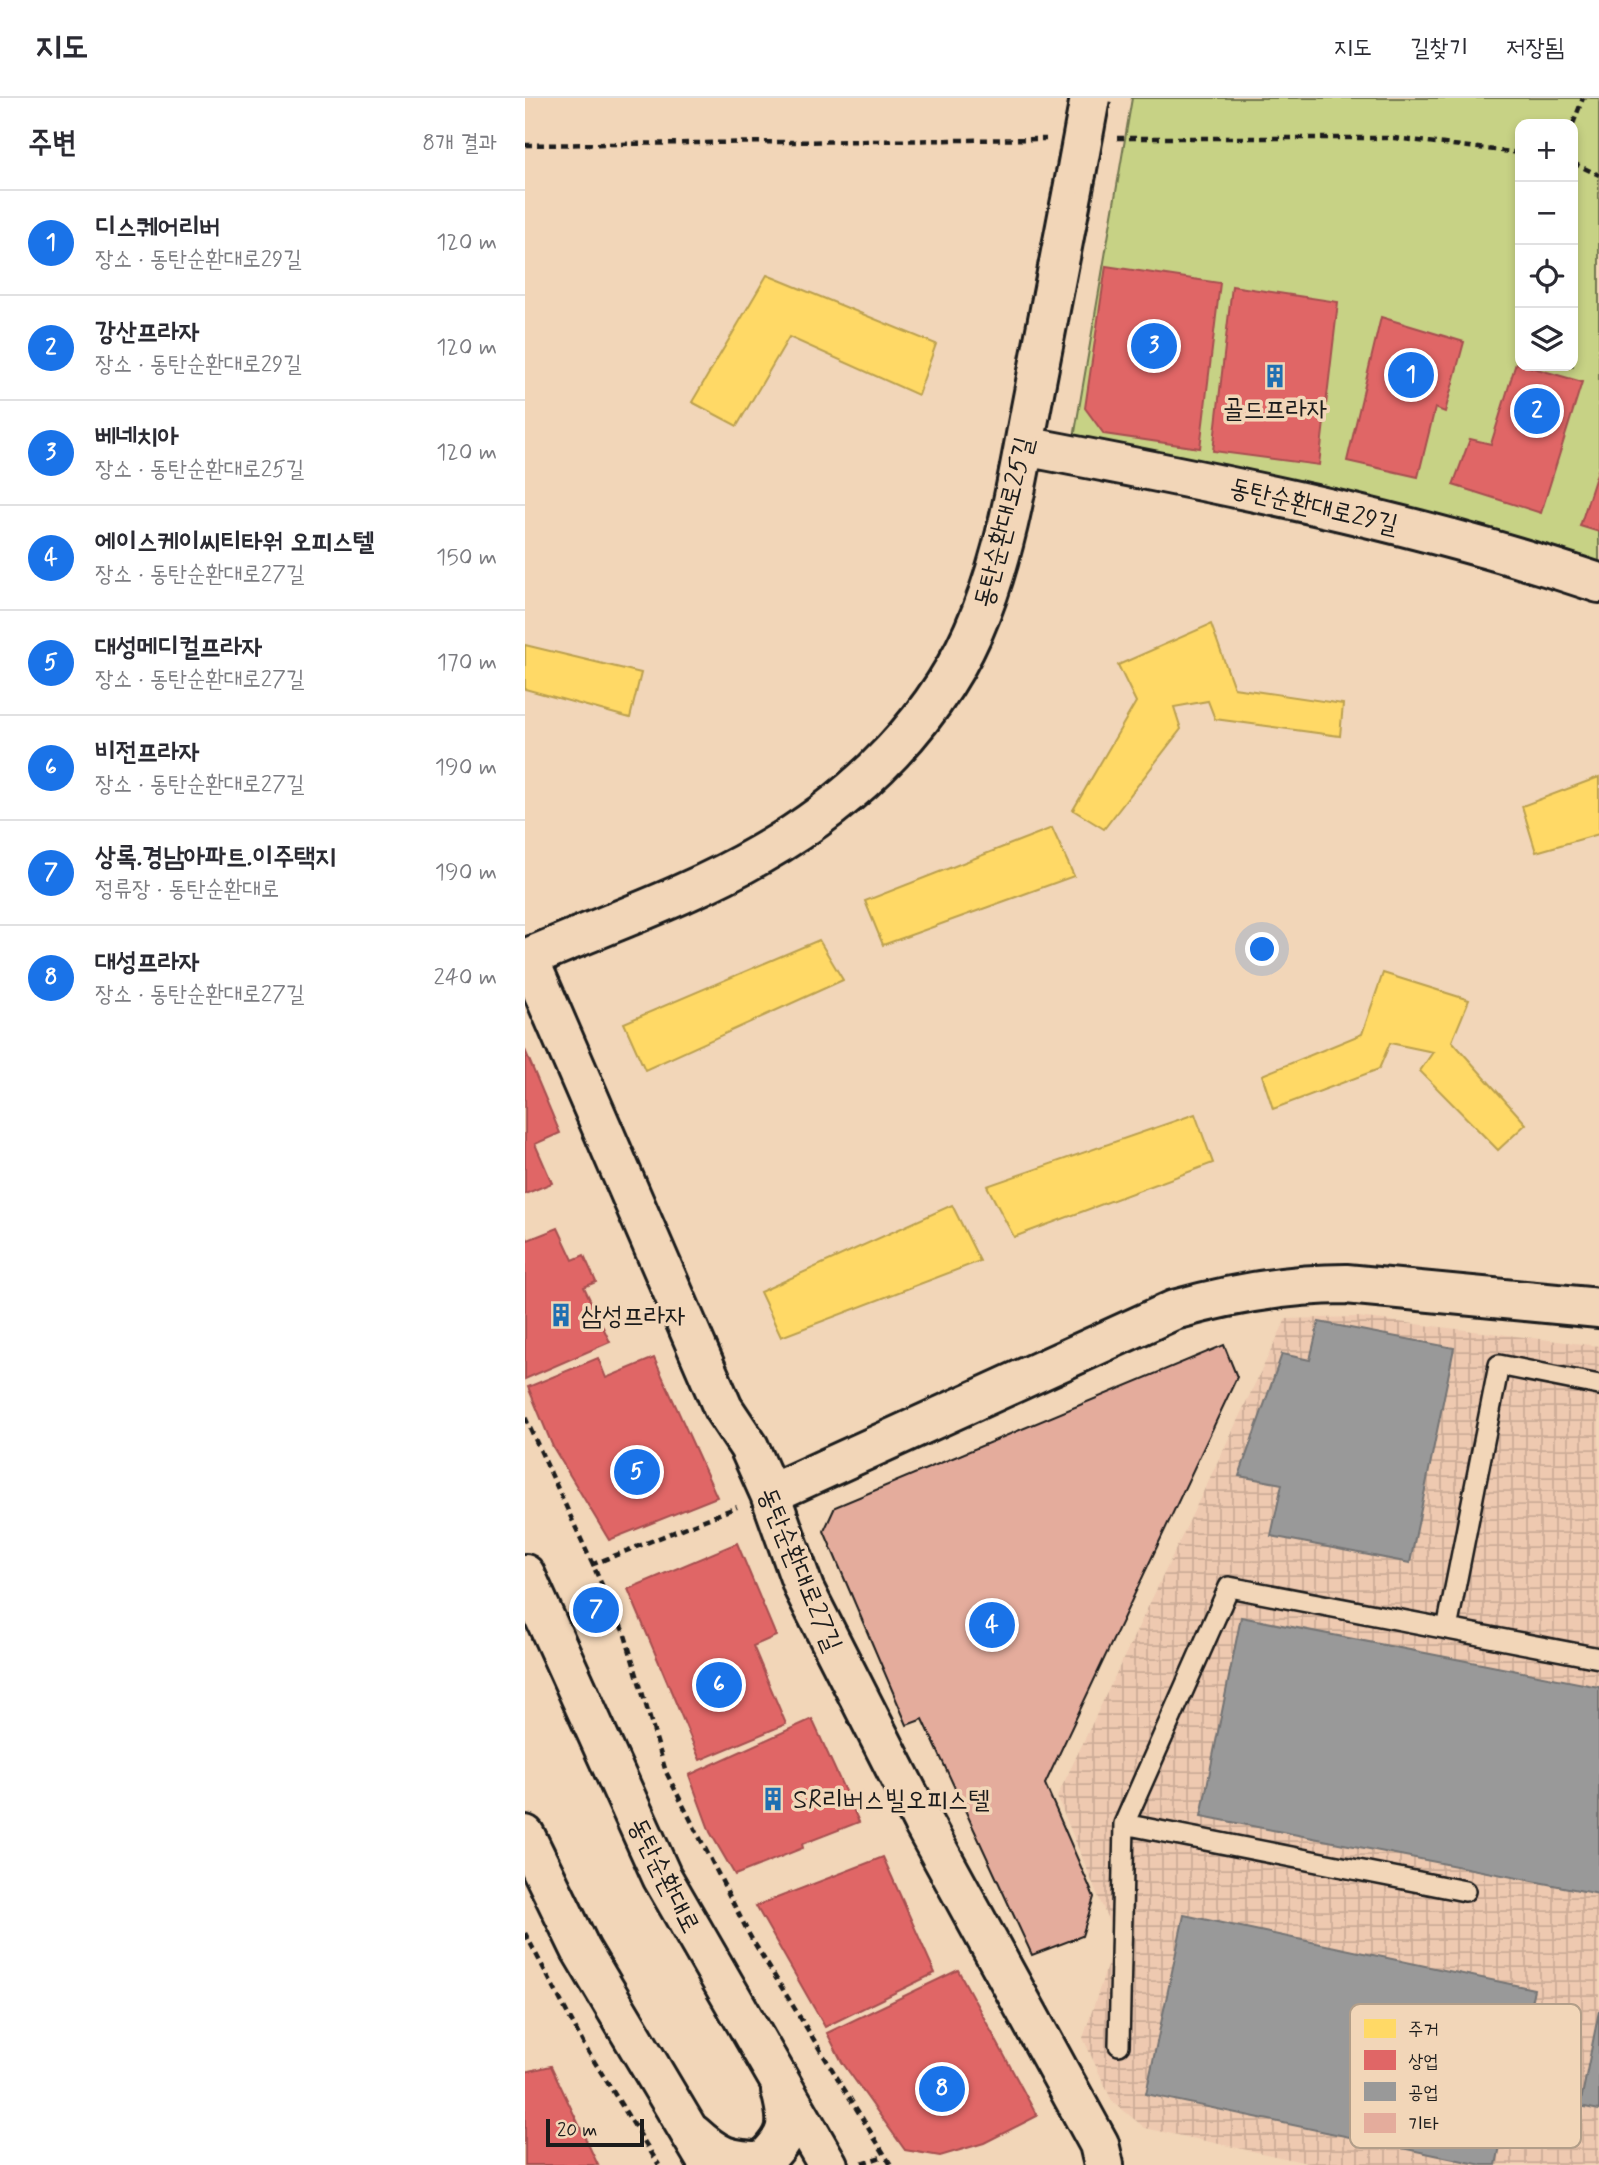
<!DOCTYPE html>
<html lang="ko">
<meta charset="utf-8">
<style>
body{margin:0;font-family:Mynerve,"Poor Story",sans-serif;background:#f7f7f7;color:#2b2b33}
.controls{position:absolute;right:21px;top:21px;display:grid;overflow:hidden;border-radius:14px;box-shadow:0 4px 10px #0003}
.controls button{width:63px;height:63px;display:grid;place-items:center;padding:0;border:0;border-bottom:2px solid #e1e1e2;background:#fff;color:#2b2b33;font:35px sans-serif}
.scale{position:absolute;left:21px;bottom:18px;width:98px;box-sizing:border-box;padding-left:7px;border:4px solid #1c1c1c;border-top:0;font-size:19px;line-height:24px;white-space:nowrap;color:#1c1c1c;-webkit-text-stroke:5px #f2d6b8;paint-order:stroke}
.you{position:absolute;left:738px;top:852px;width:24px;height:24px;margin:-18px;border:5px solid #fff;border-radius:50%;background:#1a73e8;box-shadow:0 0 0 10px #1a73e833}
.badge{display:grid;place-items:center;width:46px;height:46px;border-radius:50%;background:#1a73e8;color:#fff;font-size:23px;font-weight:700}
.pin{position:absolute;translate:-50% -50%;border:4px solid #fff;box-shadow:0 2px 7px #0006}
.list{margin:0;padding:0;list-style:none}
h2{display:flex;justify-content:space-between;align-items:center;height:91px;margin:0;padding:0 28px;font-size:30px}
h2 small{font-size:23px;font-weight:400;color:#7c7c81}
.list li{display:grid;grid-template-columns:46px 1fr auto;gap:21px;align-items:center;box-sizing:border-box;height:105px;padding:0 28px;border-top:2px solid #e1e1e2}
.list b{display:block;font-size:26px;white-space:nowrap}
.list p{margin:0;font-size:23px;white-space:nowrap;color:#7c7c81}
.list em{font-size:23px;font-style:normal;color:#7c7c81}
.icon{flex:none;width:38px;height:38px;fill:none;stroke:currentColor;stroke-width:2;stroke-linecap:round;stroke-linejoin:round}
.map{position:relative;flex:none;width:1074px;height:2067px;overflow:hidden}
header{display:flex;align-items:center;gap:42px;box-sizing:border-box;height:98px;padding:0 35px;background:#fff;border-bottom:2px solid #e1e1e2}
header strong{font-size:33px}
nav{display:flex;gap:38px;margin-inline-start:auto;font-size:24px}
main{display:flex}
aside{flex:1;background:#fff}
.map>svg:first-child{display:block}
.industrial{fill:url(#industrial-grid)}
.park{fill:#c7d285;stroke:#727750;stroke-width:2;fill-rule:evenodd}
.homes{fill:#ffd966;stroke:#bba050;stroke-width:2}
.shops{fill:#e06666;stroke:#a55050;stroke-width:2}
.industry{fill:#999;stroke:#747474;stroke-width:2}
.building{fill:#e4ac9c;stroke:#1c1c1c;stroke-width:2}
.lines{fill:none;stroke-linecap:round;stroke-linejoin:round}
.lane-casing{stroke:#1c1c1c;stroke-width:24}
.secondary-casing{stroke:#1c1c1c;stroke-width:44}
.path{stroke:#1c1c1c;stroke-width:4.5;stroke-dasharray:7 5;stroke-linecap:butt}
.lane{stroke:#f2d6b8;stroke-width:19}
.secondary{stroke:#f2d6b8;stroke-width:38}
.secondary-bridge-casing{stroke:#1c1c1c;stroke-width:44;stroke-linecap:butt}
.secondary-bridge{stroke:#f2d6b8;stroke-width:38}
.labels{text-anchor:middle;stroke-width:7;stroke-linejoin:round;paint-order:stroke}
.poi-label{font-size:26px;fill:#1c1c1c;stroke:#f2d6b8;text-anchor:start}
.street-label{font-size:26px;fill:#1c1c1c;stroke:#f2d6b8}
.key{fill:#f2d6b8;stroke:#b29e89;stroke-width:2}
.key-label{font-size:19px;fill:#1c1c1c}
</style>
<header>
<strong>지도</strong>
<nav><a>지도</a><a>길찾기</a><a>저장됨</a></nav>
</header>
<main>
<aside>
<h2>주변<small>8개 결과</small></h2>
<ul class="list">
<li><span class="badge">1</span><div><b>디스퀘어리버</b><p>장소 · 동탄순환대로29길</p></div><em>120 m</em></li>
<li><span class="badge">2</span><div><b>강산프라자</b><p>장소 · 동탄순환대로29길</p></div><em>120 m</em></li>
<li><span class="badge">3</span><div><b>베네치아</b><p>장소 · 동탄순환대로25길</p></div><em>120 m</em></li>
<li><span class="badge">4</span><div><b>에이스케이씨티타워 오피스텔</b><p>장소 · 동탄순환대로27길</p></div><em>150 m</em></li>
<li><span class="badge">5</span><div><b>대성메디컬프라자</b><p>장소 · 동탄순환대로27길</p></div><em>170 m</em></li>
<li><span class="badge">6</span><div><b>비전프라자</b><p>장소 · 동탄순환대로27길</p></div><em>190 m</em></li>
<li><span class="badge">7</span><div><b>상록.경남아파트.이주택지</b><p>정류장 · 동탄순환대로</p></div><em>190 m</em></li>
<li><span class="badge">8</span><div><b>대성프라자</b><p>장소 · 동탄순환대로27길</p></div><em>240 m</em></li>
</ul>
</aside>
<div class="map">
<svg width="1074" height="2067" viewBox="0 0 1074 2067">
<defs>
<pattern id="industrial-grid" width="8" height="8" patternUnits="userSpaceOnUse" patternTransform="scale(1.75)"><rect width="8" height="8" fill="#eec9b0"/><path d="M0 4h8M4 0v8" fill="none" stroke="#ccac97"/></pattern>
</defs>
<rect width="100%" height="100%" fill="#f2d6b8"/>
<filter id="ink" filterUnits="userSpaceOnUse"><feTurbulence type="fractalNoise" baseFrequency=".0143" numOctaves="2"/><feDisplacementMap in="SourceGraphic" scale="14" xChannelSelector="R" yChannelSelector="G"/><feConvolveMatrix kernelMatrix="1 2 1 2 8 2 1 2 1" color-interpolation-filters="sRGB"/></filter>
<g filter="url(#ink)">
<path class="industrial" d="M832 1219 1074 1248V2067H792L620 2030 587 2003 558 1940 591 1841 532 1699 761 1221Z"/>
<path class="park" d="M607 0H1074V475L549 340ZM995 26H1048V268H995Z"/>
<path class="homes" d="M242 177 411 246 393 297 264 239 212 328 167 304Z
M686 526 709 590 818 606 815 638 690 621 683 603 649 609 656 631 579 731 548 712 611 604 593 567Z
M0 547 116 575 105 620 0 591Z
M1074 679V736L1011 754 997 708Z
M527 730 549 778 358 847 340 803Z
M294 842 318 882 120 972 99 925Z
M858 875 944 902 927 943 1001 1026 973 1052 895 973 908 954 865 945 854 971 748 1011 737 977 837 936Z
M670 1016 688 1065 489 1139 462 1088Z
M427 1107 455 1163 256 1239 235 1194Z"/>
<path class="shops" d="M581 168 695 185 675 350 579 336 560 310Z
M707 188 813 204 794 367 688 353Z
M856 219 939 244 920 314 910 310 893 379 822 363Z
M991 265 1057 284 1016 415 928 387 945 341 966 346Z
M1074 369V434L1055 428Z
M0 952 35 1035 10 1046 27 1085 0 1096Z
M33 1130 48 1162 59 1157 71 1184 59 1189 85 1244 0 1281V1136L3 1142Z
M73 1260 81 1280 129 1260 192 1399 84 1442 28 1349 3 1289Z
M212 1445 251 1538 228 1548 261 1626 175 1662 103 1491Z
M287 1621 334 1724 277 1746 278 1750 210 1777 185 1734 164 1677Z
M358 1759 410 1875 300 1929 231 1808Z
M433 1872 512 2018 459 2045 415 2058 380 2052 317 1964 302 1935Z
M26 1968 73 2067H0V1974Z"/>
<path class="industry" d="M794 1224 929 1250 885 1465 746 1438 757 1386 714 1378 757 1256 785 1262Z
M716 1519 1074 1589V1796L676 1718Z
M659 1817 1009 1891 971 2067H957L621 1996Z
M1074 1913V2012L1055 2008Z"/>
<path class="building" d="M699 1247 712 1279 520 1686 569 1799 557 1838 507 1857 398 1621 382 1627 299 1433 310 1409Z"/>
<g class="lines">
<g class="lane-casing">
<path id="lane" d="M922 1531 974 1267 1074 1287
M599 1726 940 1793
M594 1947 599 1726 704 1489 1074 1560"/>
</g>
<g class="secondary-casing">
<path id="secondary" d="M499 348C693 385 886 422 1074 485
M3 859 198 1310 224 1349 245 1396 279 1491 397 1723 574 2046 579 2067
M0 861C78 827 162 799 236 756 332 701 416 619 456 515 482 449 493 379 506 310 521 232 536 154 551 76
M245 1396 649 1212C706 1196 762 1186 821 1186L1074 1210
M0 1476 137 1779 303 2067
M0 1737 56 1852 184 2067
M168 2036C193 2059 204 2063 238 2063 265 2037 265 2027 256 1992"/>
</g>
<path class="path" d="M1048 26 1058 0
M592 40H869L995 55
M0 47 521 41
M1048 65 1074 77
M0 1319 100 1537 141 1674 225 1838 366 2067
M66 1467 212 1409
M0 1835 59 1947 134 2067
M337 2065 360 2058"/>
<use href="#lane" class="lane"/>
<use href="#secondary" class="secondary"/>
<g class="secondary-bridge-casing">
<path id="secondary-bridge" d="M551 76 565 0"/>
</g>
<use href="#secondary-bridge" class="secondary-bridge"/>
</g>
</g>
<defs>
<g id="building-bare" transform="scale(1.89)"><path d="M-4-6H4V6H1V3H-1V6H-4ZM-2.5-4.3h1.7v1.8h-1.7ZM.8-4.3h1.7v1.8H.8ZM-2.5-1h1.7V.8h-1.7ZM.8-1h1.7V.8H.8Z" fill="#1f6fb2" stroke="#f2d6b8" stroke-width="2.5" paint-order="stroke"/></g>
</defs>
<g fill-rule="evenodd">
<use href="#building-bare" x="750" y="278"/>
<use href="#building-bare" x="36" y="1217"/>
<use href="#building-bare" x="248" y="1701"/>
</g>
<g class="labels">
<g class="poi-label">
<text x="750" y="319" text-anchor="middle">골드프라자</text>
<text x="56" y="1226">삼성프라자</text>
<text x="268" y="1710">SR리버스빌오피스텔</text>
</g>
<g class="street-label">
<text transform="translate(789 407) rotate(13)" y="9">동탄순환대로29길</text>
<text transform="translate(478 424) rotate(-76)" y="9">동탄순환대로25길</text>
<text transform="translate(276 1471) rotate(67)" y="9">동탄순환대로27길</text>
<text transform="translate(140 1777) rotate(63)" y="9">동탄순환대로</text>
</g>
</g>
<rect x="825" y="1906" width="231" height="144" rx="10" class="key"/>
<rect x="839" y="1921" width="32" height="19" fill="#ffd966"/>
<rect x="839" y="1952" width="32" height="20" fill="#e06666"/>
<rect x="839" y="1984" width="32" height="19" fill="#999"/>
<rect x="839" y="2015" width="32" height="20" fill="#e4ac9c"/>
<g class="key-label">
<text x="883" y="1937">주거</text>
<text x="883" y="1969">상업</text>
<text x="883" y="2000">공업</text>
<text x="883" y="2032">기타</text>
</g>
</svg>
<div class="controls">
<button>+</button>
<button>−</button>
<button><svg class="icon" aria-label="locate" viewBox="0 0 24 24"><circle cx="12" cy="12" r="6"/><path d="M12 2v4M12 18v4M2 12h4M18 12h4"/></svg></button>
<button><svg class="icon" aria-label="layers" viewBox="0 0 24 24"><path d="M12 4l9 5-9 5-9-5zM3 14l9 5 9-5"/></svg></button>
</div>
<div class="scale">20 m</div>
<div class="you"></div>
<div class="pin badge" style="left:886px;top:277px">1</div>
<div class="pin badge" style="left:1012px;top:313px">2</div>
<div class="pin badge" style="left:629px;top:248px">3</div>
<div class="pin badge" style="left:467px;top:1527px">4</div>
<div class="pin badge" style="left:112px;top:1374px">5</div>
<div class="pin badge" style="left:194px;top:1587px">6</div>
<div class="pin badge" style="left:71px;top:1512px">7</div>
<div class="pin badge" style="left:417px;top:1991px">8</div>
</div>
</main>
